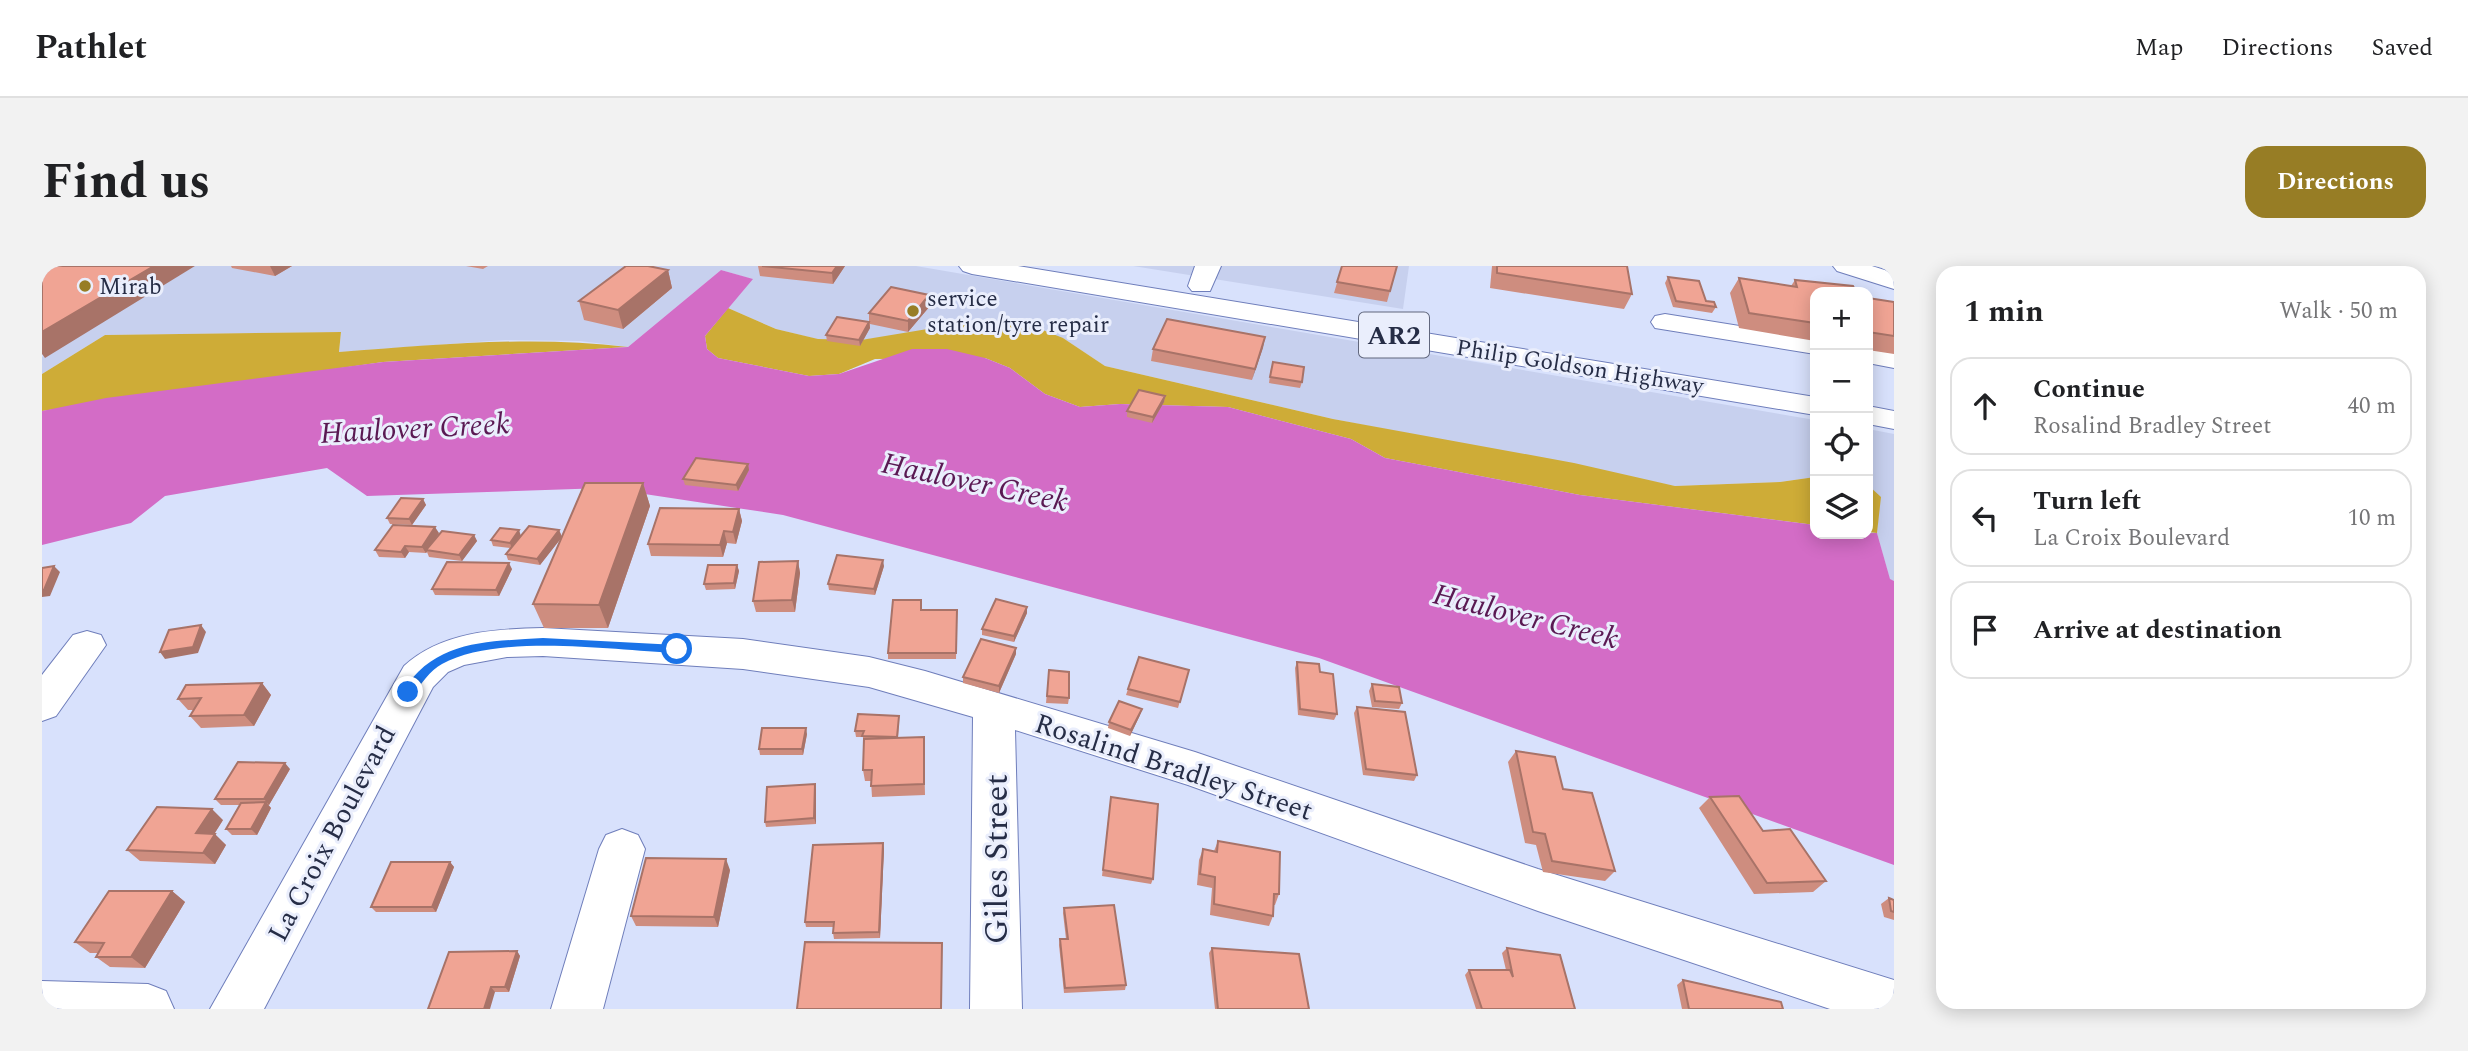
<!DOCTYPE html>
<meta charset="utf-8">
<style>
body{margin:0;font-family:Spectral,serif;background:#f2f2f2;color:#202124}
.controls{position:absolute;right:21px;top:21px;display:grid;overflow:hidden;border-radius:14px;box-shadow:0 4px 18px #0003}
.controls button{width:63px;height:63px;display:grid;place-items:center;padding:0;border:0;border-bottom:2px solid #e0e0e0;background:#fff;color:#202124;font:35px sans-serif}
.stop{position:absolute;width:21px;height:21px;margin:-16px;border:5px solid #1a73e8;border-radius:50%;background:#fff}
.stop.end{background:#1a73e8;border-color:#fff;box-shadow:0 2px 7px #0008}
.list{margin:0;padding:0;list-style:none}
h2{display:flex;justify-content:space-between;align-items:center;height:91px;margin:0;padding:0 28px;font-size:30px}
h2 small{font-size:23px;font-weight:400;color:#757577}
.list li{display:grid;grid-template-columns:46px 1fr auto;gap:21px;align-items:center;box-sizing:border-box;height:98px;margin:0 14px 14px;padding:0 14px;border:2px solid #e0e0e0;border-radius:21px}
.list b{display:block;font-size:26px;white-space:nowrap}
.list p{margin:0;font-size:23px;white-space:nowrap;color:#757577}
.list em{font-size:23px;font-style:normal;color:#757577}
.icon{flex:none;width:38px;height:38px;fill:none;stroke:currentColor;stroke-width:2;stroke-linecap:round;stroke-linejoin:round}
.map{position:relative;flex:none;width:1852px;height:743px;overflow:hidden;border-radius:21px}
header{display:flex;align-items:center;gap:42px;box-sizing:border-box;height:98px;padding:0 35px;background:#fff;border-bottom:2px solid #e0e0e0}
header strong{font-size:33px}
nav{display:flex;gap:38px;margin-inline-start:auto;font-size:24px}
.intro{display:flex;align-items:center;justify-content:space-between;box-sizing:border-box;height:168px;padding:0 42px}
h1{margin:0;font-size:49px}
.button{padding:18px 32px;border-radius:21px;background:#977d25;color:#fff;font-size:24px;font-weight:700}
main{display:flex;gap:42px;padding:0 42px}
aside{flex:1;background:#fff;border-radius:21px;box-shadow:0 4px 18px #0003}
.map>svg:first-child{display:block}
.built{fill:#c7d0ee}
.forest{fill:#ceac37}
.water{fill:#d36cc6}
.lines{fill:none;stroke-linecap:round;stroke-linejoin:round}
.minor-casing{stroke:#6f7ebb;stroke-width:2}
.major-casing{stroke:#6f7ebb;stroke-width:2}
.minor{fill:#fff;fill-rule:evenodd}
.major{fill:#fff;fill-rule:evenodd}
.wall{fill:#ce8d7f}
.shaded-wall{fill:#a87368}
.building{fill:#f0a494;stroke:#a87368;stroke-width:2}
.route{fill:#1a73e8}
.poi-dot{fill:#977d25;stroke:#eaeefc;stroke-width:2.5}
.labels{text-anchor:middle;stroke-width:6;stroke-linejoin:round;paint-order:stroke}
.far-poi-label{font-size:23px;fill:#262d46;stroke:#eaeefc;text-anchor:start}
.far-street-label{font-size:23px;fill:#262d46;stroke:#eaeefc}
.shield{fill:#eaeefc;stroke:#61677d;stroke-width:2}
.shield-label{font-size:26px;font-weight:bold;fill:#262d46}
.street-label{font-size:28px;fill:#262d46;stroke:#eaeefc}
.water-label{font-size:30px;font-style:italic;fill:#5a1953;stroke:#eaeefc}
.near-street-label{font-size:33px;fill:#262d46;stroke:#eaeefc}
</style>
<header>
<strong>Pathlet</strong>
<nav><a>Map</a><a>Directions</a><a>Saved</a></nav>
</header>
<div class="intro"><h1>Find us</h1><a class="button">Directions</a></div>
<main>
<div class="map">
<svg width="1852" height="743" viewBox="0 0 1852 743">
<rect width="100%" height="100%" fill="#d8e1fc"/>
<path class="built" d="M153 0H874L1773 154V211L1738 216 1633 220 1291 153 1063 100 1021 72 871 67 819 74 775 73 734 63 686 42 710 13 679 4 586 81 538 75 463 74 297 86 299 66 63 69 0 108V91Z
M1091 0H1367L1361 43Z
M1826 163 1852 168V315L1848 314 1835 267 1838 231 1826 219Z"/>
<path class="forest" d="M686 42 734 63 776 73 819 74 928 56 978 55 1021 72 1063 100 1291 153 1532 197 1633 220 1738 216 1773 211V259L1538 229 1343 192 1309 173 1186 141 1078 138 1038 141 1003 128 968 102 943 92 833 93 797 108 767 110 676 92 665 83 663 70Z
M299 66 297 86C394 79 489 69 586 81L341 96 0 145V108L63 69Z
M1826 219 1839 231 1835 267 1826 266Z"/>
<path class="water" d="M679 4 711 13 663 70 665 83 676 92 767 110 797 108 870 83H905L943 92 968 102 1003 128 1038 141 1078 138 1186 141 1309 173 1343 192 1538 229 1773 259V268L1835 267 1848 313 1852 315V599L1277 392 741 249 563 222 325 230 285 202 123 230 89 257 0 279V145L64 132 341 96 586 81Z"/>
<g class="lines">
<g class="minor-casing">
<path id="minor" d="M1153 0H1179L1168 25H1150L1146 20Z
M1791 0H1830L1852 7V23L1795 5Z
M1623 48 1773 72V88L1613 62 1609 56 1613 50Z
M1826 80 1852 84V102L1826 97Z
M501 362 701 373 827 391 883 405 1153 486 1496 603 1852 714V743H1788L1496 645 1146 519 973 464 980 743H928L931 451 827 421 701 403 501 390 465 391 422 399 406 406 391 421 222 743H168L362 400C399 366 452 363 501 362Z
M45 365 59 369 64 379 14 450 0 455V409L31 369Z
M580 563 596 569 603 583 561 743H509L557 583 564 569Z
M0 715 106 718 124 725 132 743H0Z"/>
</g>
<g class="major-casing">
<path id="major" d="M917 0H976L1773 131V149L930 8 921 5Z
M1826 140 1852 145V163L1826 158Z"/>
</g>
<use href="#minor" class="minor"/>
<use href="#major" class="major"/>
</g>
<path class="wall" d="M189 0H250L233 10 190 2Z
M424 0H446L441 3Z
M716 0H803L791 18 718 10Z
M1300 0 1348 25 1345 36 1292 27Z
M1450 0H1585L1590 28 1582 43 1448 22Z
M626 4 630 22 581 63 542 54 537 35Z
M1626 11 1674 41 1670 47 1631 41 1623 17Z
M1697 12 1749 20 1753 14 1773 26V75L1697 62 1688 27Z
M887 29 888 40 866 66 828 58V62L818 80 785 75 784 69 827 56V47Z
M1826 32 1852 36V88L1826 84Z
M1223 71 1210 114 1109 95 1111 83Z
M1229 102 1260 116 1258 122 1227 117Z
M1123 130 1122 136 1110 157 1085 151V145Z
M706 198 707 204 696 225 643 219 641 213Z
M601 217 608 240 566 362H502L491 338Z
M381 233 384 239 370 259 348 258 345 252Z
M697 243 700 255 694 278 685 277 681 291 609 290 606 278Z
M517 264 520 271 498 299 466 294 464 288 468 282 451 280 449 274Z
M397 267 390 277 432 269 435 275 420 295 387 291 385 286 384 287 367 286 363 292 337 291 333 284Z
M756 295 758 307 753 346H714L711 335Z
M695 299 697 305 693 323 664 324 662 318Z
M842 300 833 329 787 324 786 318Z
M470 303 457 330 393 329 390 323Z
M985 341V347L972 376 940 369V363Z
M880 344H915L914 393H846V387Z
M974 388 957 427 921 417V411Z
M1255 396 1278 406 1295 448 1292 454 1256 449 1253 402Z
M1007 404 1027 432 1026 438 1004 437Z
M1147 404 1136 442 1084 429 1086 423Z
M220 417 229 429 212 460 159 462 148 450 152 444H146L136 433Z
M1330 418 1360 437 1357 443 1330 441 1327 425Z
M1315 441 1375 509 1372 515 1321 509 1312 447Z
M1098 449 1088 470 1066 462 1067 456Z
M857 456 856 472 882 483 883 529 830 531 829 515H823L821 504 822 476H821V471H814L813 465Z
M765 468 761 489H718L717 483Z
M1474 485 1521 523 1573 605 1563 615 1501 606 1494 579 1483 577 1466 496Z
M248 503 227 539H226L229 542 215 569H190L184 563 198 539H179L173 533Z
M773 518 774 524V558L724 561 723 556Z
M1668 531 1721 565 1784 615 1771 626 1712 628 1657 542Z
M1068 537 1111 613 1109 618 1060 610Z
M181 554 172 568 184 579 173 598 98 595 85 584Z
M1176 575 1237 628 1233 639H1232L1231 650 1227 660 1168 649 1170 622 1155 619 1157 594 1161 583 1172 585Z
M841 577 842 583 838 672 792 673 791 667V661H764L763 656Z
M408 596 412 601 394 646H334L329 641Z
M688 604 676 661 594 660 589 650Z
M130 625 143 636 103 702 68 701 54 691 56 687H48L33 676Z
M1847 632 1852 634V654L1842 651 1839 638Z
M1022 642 1084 719 1083 724 1022 727 1017 679 1018 673H1024L1021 647Z
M1170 682 1267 743H1173L1167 687Z
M1465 682 1533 743H1434L1423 709 1427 704H1464L1460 687Z
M475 685 478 690 467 726H453L386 743Z
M1641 714 1741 743H1640L1635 719Z"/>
<path class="shaded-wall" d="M112 0H153L3 92 0 88V66Z
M228 0H250L233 10Z
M795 0H803L791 18 790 7Z
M626 4 630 22 581 63 576 44Z
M887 29 888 40 866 66V55Z
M827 56 828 62 818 80 817 74Z
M1223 71 1221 82 1210 114 1213 103Z
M1123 130 1122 136 1110 157 1111 151Z
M706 198 707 204 696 225 694 219Z
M601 217 608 240 566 362 557 339Z
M381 233 384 239 370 259 367 253Z
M697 243 700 255 694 278 691 266Z
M393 261 397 267 384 287 380 281Z
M477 264 479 270 470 283 468 277Z
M517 264 520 271 498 299 495 293Z
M682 265 685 277 681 291 678 279Z
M432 269 435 275 420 295 417 289Z
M363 280 367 286 363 292 359 286Z
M841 294 842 300 833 329 832 323Z
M756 295 758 307 753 346 750 334Z
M467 297 470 303 457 330 454 324Z
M695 299 697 305 693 323 692 317Z
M12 300 18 306 8 330 0 331V324Z
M985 341V347L972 376V370Z
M159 359 164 366 156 387 123 393 118 386Z
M974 382V388L957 427V420Z
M220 417 229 429 212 460 202 449Z
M1100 443 1098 449 1088 470 1089 464Z
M764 462 765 468 761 489 760 483Z
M243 497 248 503 227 539 222 533Z
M773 518 774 524V558L772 552Z
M224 536 229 542 215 569 209 563Z
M170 543 181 554 166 578 154 567Z
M173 568 184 579 173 598 161 587Z
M841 577 842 583 838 672 837 666Z
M684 593 688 604 676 661 672 651Z
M408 596 412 601 394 646 390 641Z
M130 625 143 636 103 702 89 691Z
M475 685 478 690 467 726 463 721Z
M449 721 453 726 448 743H442Z"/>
<path class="building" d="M0 0H112L0 66Z
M584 0H606L626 4 576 44 537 35Z
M720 0H795L790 7Z
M1300 0H1355L1348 25 1295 16Z
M1455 0H1585L1590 28 1455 7Z
M1626 11 1657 15 1664 35 1672 36 1674 41 1634 35Z
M1697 12 1755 21 1753 14 1811 20 1814 26H1773V57L1707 47Z
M849 21 887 29 866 55 827 47Z
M1826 32 1852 36V70L1826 66Z
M795 51 827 56 817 74 784 69Z
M1125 53 1223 71 1213 103 1111 83Z
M1231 96 1262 101 1260 116 1228 111Z
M1097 124 1123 130 1111 151 1085 145Z
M654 192 706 198 694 219 641 213Z
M543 217H601L557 339 491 338Z
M359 232 381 233 367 253 345 252Z
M618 242 697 243 691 266 682 265 678 279 606 278Z
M351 259 393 261 380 281 363 280 359 286 333 284Z
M487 260 517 264 495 293 464 288Z
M458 262 477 264 468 277 449 274Z
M400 265 432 269 417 289 384 284Z
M795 289 841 294 832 323 786 318Z
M756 295 750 334 711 335 717 296Z
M405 296 467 297 454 324 390 323Z
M666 299H695L692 317 662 318Z
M12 300 2 324H0V302Z
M954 333 985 341 972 370 940 363Z
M851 334H879V344H915L914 387H846Z
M159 359 151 381 118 386 127 364Z
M939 373 974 382 957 420 921 411Z
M1097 391 1147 404 1138 436 1086 423Z
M1255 396 1277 398 1278 406 1291 408 1295 448 1258 443Z
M1007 404 1027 406V432L1005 430Z
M220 417 202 449 148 450 159 432 136 433 144 419Z
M1330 418 1357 421 1360 437 1333 435Z
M1077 435 1100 443 1089 464 1067 456Z
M1315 441 1363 446 1375 509 1324 503Z
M816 448 857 450 855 471 820 470 822 465H813Z
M720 462H764L760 483H717Z
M882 471V518L829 520 830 504H821L822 473Z
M1474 485 1513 491 1521 523 1550 527 1573 605 1510 595 1503 568 1491 566Z
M196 496 243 497 222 533H173Z
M773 518 772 552 723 556 725 521Z
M1697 530 1721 565 1748 563 1784 615 1725 617 1668 531Z
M1069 531 1116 538 1111 613 1061 604Z
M224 536 209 563H184L199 537Z
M115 541 170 543 154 567 173 568 161 587 85 584Z
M1176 575 1238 586 1237 628H1232L1231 650 1172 638 1173 611 1158 608 1161 583 1175 586Z
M841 577 837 666 791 667 792 656H763L771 579Z
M604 592 684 593 672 651 589 650Z
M349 596H408L390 641H329Z
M67 625H130L89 691H54L62 677 33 676Z
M1847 632 1852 634V646L1849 645Z
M1072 639 1084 719 1023 722 1018 673H1026L1022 642Z
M763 676 900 677 899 743H755Z
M1170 682 1257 688 1267 743H1176Z
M1465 682 1518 689 1533 743H1440L1427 704H1468L1471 711Z
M475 685 463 721H449L442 743H386L407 686Z
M1641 714 1739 736 1741 743H1647Z"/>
<path class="route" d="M501 372 635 379 641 383 635 387C570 384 457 367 400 398 388 404 379 419 370 429L366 430 360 426C394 373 445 376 501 372Z"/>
<g class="poi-dot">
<circle cx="43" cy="20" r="7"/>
<circle cx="871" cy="45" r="7"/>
</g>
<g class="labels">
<g class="far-poi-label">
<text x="57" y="28">Mirab</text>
<text x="885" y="40">service<tspan x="885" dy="26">station/tyre repair</tspan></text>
</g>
<g class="far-street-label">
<text transform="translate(1538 100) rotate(9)" y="8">Philip Goldson Highway</text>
</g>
<rect class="shield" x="1317" y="46.5" width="70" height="45" rx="5"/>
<g class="shield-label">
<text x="1352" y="78">AR2</text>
</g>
<g class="street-label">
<text transform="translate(1132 500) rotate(18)" y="10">Rosalind Bradley Street</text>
<text transform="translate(289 567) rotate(-62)" y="10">La Croix Boulevard</text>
</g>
<g class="water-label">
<text transform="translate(373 162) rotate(-3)" y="10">Haulover Creek</text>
<text transform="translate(933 216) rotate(12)" y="10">Haulover Creek</text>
<text transform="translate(1484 350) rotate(14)" y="10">Haulover Creek</text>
</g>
<g class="near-street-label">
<text transform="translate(953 593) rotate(-90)" y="12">Giles Street</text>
</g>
</g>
</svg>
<div class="controls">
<button>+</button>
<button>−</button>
<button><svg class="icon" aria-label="locate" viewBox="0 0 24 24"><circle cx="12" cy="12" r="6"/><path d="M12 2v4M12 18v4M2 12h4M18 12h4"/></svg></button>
<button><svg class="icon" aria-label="layers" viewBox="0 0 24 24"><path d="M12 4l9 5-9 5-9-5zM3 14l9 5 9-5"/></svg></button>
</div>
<div class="stop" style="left:635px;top:383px"></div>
<div class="stop end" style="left:366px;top:426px"></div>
</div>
<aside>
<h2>1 min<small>Walk · 50 m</small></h2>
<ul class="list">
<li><svg class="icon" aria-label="ahead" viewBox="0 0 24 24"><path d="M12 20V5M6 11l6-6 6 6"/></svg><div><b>Continue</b><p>Rosalind Bradley Street</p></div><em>40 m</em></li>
<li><svg class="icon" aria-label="left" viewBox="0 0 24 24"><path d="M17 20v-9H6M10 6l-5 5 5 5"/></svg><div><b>Turn left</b><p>La Croix Boulevard</p></div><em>10 m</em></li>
<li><svg class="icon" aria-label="arrive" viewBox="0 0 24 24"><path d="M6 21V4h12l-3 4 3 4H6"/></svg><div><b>Arrive at destination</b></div></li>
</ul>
</aside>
</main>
